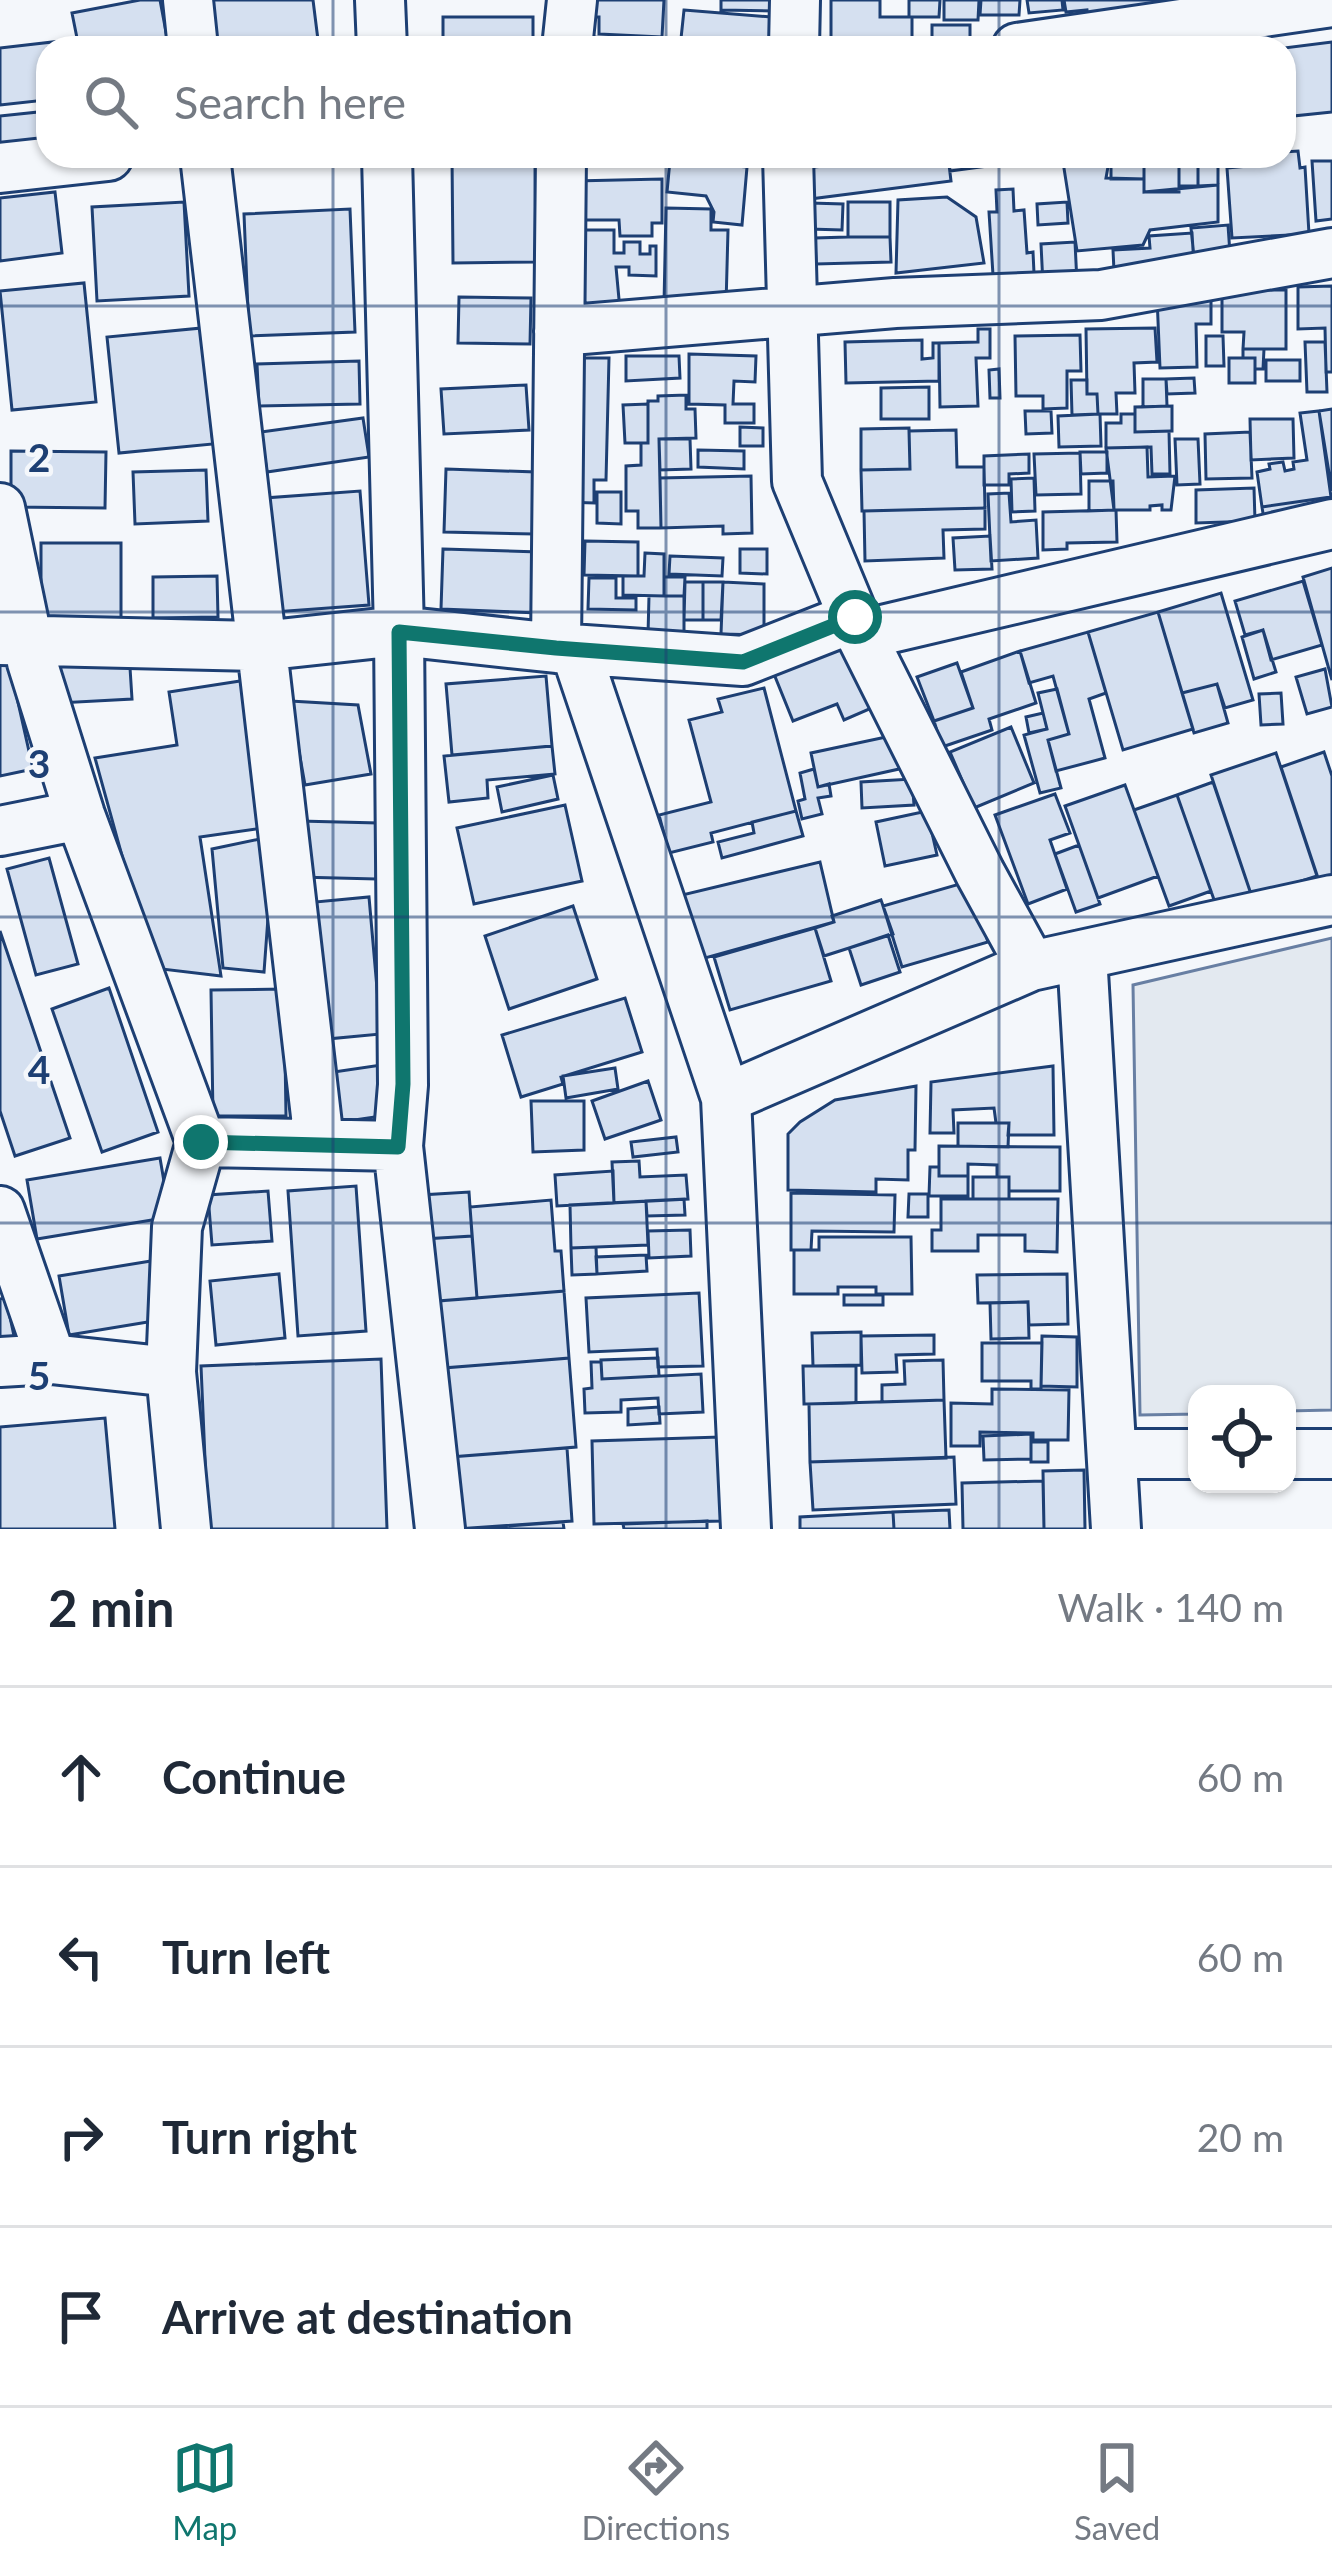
<!DOCTYPE html>
<meta charset="utf-8">
<style>
body{margin:0;font-family:Lato,sans-serif;background:#f6f6f7;color:#1f2937}
.controls{position:absolute;right:36px;bottom:36px;display:grid;overflow:hidden;border-radius:24px;box-shadow:0 3px 9px #0004}
.controls button{width:108px;height:108px;display:grid;place-items:center;padding:0;border:0;border-bottom:3px solid #e0e1e3;background:#fff;color:#1f2937;font:60px sans-serif}
.stop{position:absolute;width:36px;height:36px;margin:-27px;border:9px solid #0f766e;border-radius:50%;background:#fff}
.stop.end{background:#0f766e;border-color:#fff;box-shadow:0 3px 12px #0008}
.list{margin:0;padding:0;list-style:none}
h2{display:flex;justify-content:space-between;align-items:center;height:156px;margin:0;padding:0 48px;font-size:51px}
h2 small{font-size:39px;font-weight:400;color:#747a83}
.list li{display:grid;grid-template-columns:78px 1fr auto;gap:36px;align-items:center;box-sizing:border-box;height:180px;padding:0 48px;border-top:3px solid #e0e1e3}
.list b{display:block;font-size:45px;white-space:nowrap}
.list em{font-size:39px;font-style:normal;color:#747a83}
.icon{flex:none;width:66px;height:66px;fill:none;stroke:currentColor;stroke-width:2;stroke-linecap:round;stroke-linejoin:round}
.map{position:relative;flex:none;width:1332px;height:1529px;overflow:hidden}
.search{position:absolute;background:#fff;box-shadow:0 3px 9px #0004;left:36px;right:36px;top:36px;height:132px;display:flex;align-items:center;gap:30px;box-sizing:border-box;padding:0 42px;border-radius:36px;color:#747a83;font-size:45px}
.sheet{height:876px;background:#fff}
nav{display:flex;justify-content:space-around;align-items:center;box-sizing:border-box;height:168px;border-top:3px solid #e0e1e3;background:#fff;font-size:33px;color:#747a83}
nav a{display:grid;justify-items:center;gap:6px}
nav .on{color:#0f766e}
.map>svg:first-child{display:block}
.green{fill:#e3e9f0;stroke:#687fa3;stroke-width:3}
.building{fill:#d5e0f0;stroke:#1d3f73;stroke-width:3}
.lines{fill:none;stroke-linecap:round;stroke-linejoin:round}
.street-casing{stroke:#1d3f73;stroke-width:54}
.street{stroke:#f4f7fb;stroke-width:48}
.route{stroke:#0f766e;stroke-width:15}
.grid{fill:none;stroke:#1d3f73;stroke-width:3;stroke-opacity:0.55}
.grid-label{font-size:39px;text-anchor:middle;font-weight:bold;fill:#1d3f73;stroke:#f4f7fb;stroke-width:9;stroke-linejoin:round;paint-order:stroke}
</style>
<div class="map">
<svg width="1332" height="1529" viewBox="0 0 1332 1529">
<rect width="100%" height="100%" fill="#f4f7fb"/>
<path class="green" d="M1332 938V1410L1287 1411V1394H1197V1414L1140 1415 1133 985Z"/>
<path class="building" d="M140 0H160L169 48H79L72 13Z
M209 0H313L319 48H211Z
M586 0H664L662 37 599 34V17H585Z
M721 0H777L776 11 721 10Z
M831 0H880V17H912V47L831 46Z
M909 0H940L939 17H909Z
M944 0H979L978 20H944Z
M981 0H1020L1019 15H980Z
M1027 0H1062L1063 10 1029 13Z
M1064 0H1163L1165 15 1089 26 1087 10 1066 12Z
M684 10 784 18 782 48H680Z
M443 17H533V48H443Z
M932 25H970V43H932Z
M585 36 622 40 623 48H585Z
M70 40 71 48H48V77L43 78 46 100 0 105V48Z
M1332 42V112L1293 116 1284 48Z
M48 111V146L0 151V116Z
M1298 151 1300 168 1305 167 1309 234 1232 238 1227 168 1260 165 1259 156H1284V152Z
M452 156H535L536 262 453 263Z
M577 156H653L652 163Z
M671 156H732L730 165 670 160Z
M806 156H877V158H832V165L806 168Z
M901 156H948L951 181 810 199 806 168Z
M948 156H1026V161L950 171Z
M1111 156H1144V179H1111Z
M1198 156H1218V185L1198 186Z
M670 160 747 167 742 225 713 222 714 212 706 196 667 192Z
M1179 160H1198V186H1179Z
M1179 160V192H1144V161Z
M1109 161 1106 178 1144 179V192L1218 185V222L1150 230 1143 245 1077 251 1063 162Z
M1312 161H1332V219L1316 221Z
M662 179V223H652V236H620L619 220H575L574 181Z
M1013 189 1014 211 1024 210 1027 253 1033 252 1034 273 993 275 989 212H997L996 190Z
M55 192 62 253 0 261V198Z
M947 197 976 217 984 263 896 273 898 200Z
M184 202 189 296 97 301 92 207Z
M848 202H890V237H848Z
M1067 202 1068 223 1038 225 1037 204Z
M810 203 843 204 842 230 809 229Z
M666 208 711 209V230H728L726 305 664 304Z
M350 209 355 332 249 336 244 214Z
M1228 225 1230 254 1194 257 1191 228Z
M572 230H614V253H624V242H640V254H650V246H656V276L629 275V267H616L620 310 571 309Z
M1192 233 1194 266 1114 271 1113 250 1150 248 1149 236Z
M848 237H890L891 262 816 264 815 238Z
M1075 242 1077 283 1043 285 1041 244Z
M84 283 96 402 12 410 0 291Z
M1332 286V372H1326L1325 328 1298 329V287Z
M1222 290H1286V349H1243L1244 332H1222Z
M1211 295V324H1196L1197 367 1160 368 1157 297Z
M459 297 531 298 530 344 458 343Z
M202 328 213 444 119 453 107 337Z
M1155 328 1157 362 1134 363 1135 393H1116L1117 414H1098L1097 394H1087L1086 329Z
M978 329H990V358H976L978 406 940 407 939 343 978 342Z
M1080 335 1081 371H1067V408L1043 409V396H1016L1015 336Z
M1206 336H1223L1224 366H1206Z
M922 340V359L933 358V343H939V381L846 383 845 342Z
M1305 342H1325L1327 392H1307Z
M1243 349H1264L1263 369H1255V358H1243Z
M689 354 756 356 755 382 734 381 733 404H754V423H725V405L689 404Z
M626 356H679L680 378 626 381Z
M567 358H609L606 480H594V503L564 502Z
M1229 358H1255V383H1229Z
M1266 360H1300V381H1266Z
M359 361 360 404 259 406 257 364Z
M999 369 1000 398H990L989 370Z
M1194 378 1195 393 1167 394 1166 379Z
M1143 379H1166L1167 406 1143 407Z
M1071 380H1087V394H1097L1098 414 1072 415Z
M526 385 529 430 444 434 441 389Z
M929 387V419H881V388Z
M686 395V409H695L696 438 659 439 661 528H638V511H626V466L641 465V443H648V401H658V396Z
M648 404V443H625L623 405Z
M1172 406V431L1135 432V407Z
M1332 409V491L1319 411Z
M1025 411H1051L1052 433 1026 434Z
M1319 411 1331 497 1262 507 1257 472 1270 469 1269 464 1283 462 1285 471 1294 469 1293 462 1307 460 1300 413Z
M1100 414 1101 446 1059 447 1058 416Z
M1121 414H1135V432L1169 431 1170 474H1152L1151 447 1106 448V423H1121Z
M363 418 369 457 267 472 261 432Z
M1250 419H1293L1294 458 1251 460Z
M740 427 763 428V446H740Z
M909 428 910 469 861 470V429Z
M956 430 957 467H984L985 508 862 511 861 470 910 469 909 431Z
M1250 432 1252 478 1206 479 1205 434Z
M659 439H690L691 469 660 470Z
M1175 439H1198L1200 484 1177 485Z
M1147 447 1148 477 1175 476 1171 510H1162V505L1150 506V510H1114L1106 448Z
M698 450 744 451V469L698 467Z
M11 451 106 452 105 508 11 507Z
M1107 452V473L1081 474 1080 452Z
M1080 453 1081 494 1036 495 1034 454Z
M1029 454V473L1009 474V485H984V456Z
M446 469 536 472 534 534 444 532Z
M206 470 208 521 135 524 133 472Z
M751 476 752 533 723 534V526L661 528 660 478Z
M1034 478 1035 511 1012 512 1011 479Z
M1089 481H1113L1114 510 1089 511Z
M1254 488 1255 521 1196 523V490Z
M360 491 369 605 274 612 265 498Z
M597 492H621V524L597 523Z
M1009 493 1011 522 1036 520 1038 558 991 561 988 494Z
M1331 497 1332 506 1266 532 1262 507Z
M985 508V529L943 530 944 558 865 561 864 511Z
M1116 510 1117 542 1067 543V549L1043 550V512Z
M990 536 992 569 955 570 953 538Z
M585 541 638 542V576L584 575Z
M41 543H121V620H41Z
M443 549 539 552 537 613 441 609Z
M740 549H767V574L740 573Z
M645 553 664 554V596L623 595V576H644Z
M670 556 723 558 722 576 669 574Z
M1332 568V680L1303 577Z
M217 576 218 617 153 618V577Z
M664 577H685L684 596H664Z
M589 578H616V598H636V610L588 609Z
M1303 581 1322 645 1271 660 1263 630 1245 635 1235 601Z
M685 582H703V620H684Z
M703 582H723L721 620H703Z
M723 582 764 584V635L721 634Z
M1221 593 1253 700 1225 708 1217 684 1182 693 1158 612Z
M649 596H684V636L648 635Z
M1158 612 1193 729 1123 750 1088 632Z
M1263 630 1276 672 1254 679 1242 637Z
M1088 632 1106 693 1089 699 1105 758 1056 771 1048 740 1069 734 1053 676 1029 683 1020 651Z
M4 640 33 769 0 776V641Z
M849 645 874 707 844 720 837 704 793 721 774 674Z
M1020 651 1036 703 989 719 992 730 942 747 934 721 973 708 961 672Z
M129 652 132 699 59 703 56 656Z
M957 663 973 708 934 721 917 677Z
M1325 669 1332 707 1307 714 1296 677Z
M546 676 552 746 452 755 446 684Z
M253 679 276 826 200 837 221 976 153 968 95 758 177 745 169 692Z
M1217 684 1228 723 1194 733 1182 693Z
M764 688 796 811 711 833 713 842 669 853 659 815 711 802 689 720 722 712 718 699Z
M1057 689 1069 734 1048 740 1061 788 1040 793 1024 735 1047 729 1038 693Z
M1281 693 1283 724 1261 725 1259 694Z
M290 701 358 705 371 774 305 785Z
M1043 713 1047 729 1029 733 1026 717Z
M1011 727 1034 783 974 808 950 752Z
M900 734 908 767 818 787 811 753Z
M552 746 555 774 487 780 488 798 449 802 444 756Z
M1324 752 1332 776V880L1320 884 1281 767Z
M1276 753 1317 876 1252 897 1211 775Z
M814 769 818 787 829 784 831 796 818 798 822 814 802 819 798 801 805 799 800 773Z
M553 775 558 799 502 812 497 787Z
M912 779 914 805 862 808 861 782Z
M1213 782 1252 897 1218 911 1177 795Z
M1125 785 1158 876 1098 898 1065 806Z
M1055 794 1070 833 1050 840 1067 889 1028 904 995 815Z
M1177 795 1211 891 1169 906 1134 810Z
M565 805 582 881 474 904 457 828Z
M796 811 803 836 722 858 718 842 754 833 752 822Z
M927 811 937 855 885 866 876 822Z
M299 821 378 823 376 879 298 877Z
M274 836 264 972 223 968 212 849Z
M1079 845 1100 904 1076 912 1055 854Z
M49 858 78 964 36 975 7 869Z
M820 862 834 922 698 960 682 895Z
M970 881 988 942 902 967 883 906Z
M369 897 381 1034 327 1039 315 902Z
M881 900 893 934 824 956 815 928 834 922 832 916Z
M573 906 597 979 509 1009 485 936Z
M815 928 831 981 730 1010 714 957Z
M0 931 70 1138 15 1156 0 1111Z
M888 935 900 972 861 985 849 948Z
M109 988 158 1132 102 1152 52 1009Z
M284 989 286 1116H213L211 990Z
M625 998 642 1052 561 1077 563 1084 521 1097 502 1035Z
M388 1064 375 1117 334 1123 327 1073Z
M1053 1066 1054 1135H1008L1009 1123H996L994 1108 953 1110 954 1133H930L931 1082Z
M615 1068 618 1089 566 1098 563 1076Z
M648 1081 661 1120 605 1139 592 1101Z
M916 1086 915 1150H908V1180L876 1179V1192L788 1190V1134L800 1122 835 1100Z
M531 1101H584V1150L533 1152Z
M958 1123H1009L1008 1147 958 1146Z
M676 1137 678 1152 633 1157 631 1142Z
M939 1146 1060 1147V1191H1009V1177H997V1165L968 1164V1176H939Z
M160 1158 170 1217 37 1239 27 1180Z
M639 1161 640 1177 686 1175 688 1199 614 1203 612 1162Z
M930 1167H939V1176H968V1196H929Z
M613 1171 614 1203 557 1206 555 1175Z
M973 1177H1009V1199H973Z
M356 1186 366 1331 298 1336 288 1191Z
M268 1191 272 1241 212 1245 208 1195Z
M469 1192 472 1236 424 1239 421 1195Z
M791 1193 895 1195 894 1232 812 1231 811 1250H791Z
M909 1194H928V1217H908Z
M684 1199 685 1215 647 1216 646 1201Z
M941 1199H1058L1057 1252 1025 1251V1235H978V1251H932V1230H941Z
M551 1200 555 1251H561L564 1291 477 1298 470 1207Z
M646 1201 648 1245 571 1248 570 1205Z
M690 1230 691 1256 649 1258 648 1231Z
M472 1236 477 1298 439 1301 424 1239Z
M819 1237H911L912 1294H876V1287H838V1294H794V1250H819Z
M596 1247 597 1274 572 1275 571 1248Z
M646 1255 647 1271 597 1274 596 1257Z
M157 1260 166 1319 69 1335 59 1276Z
M279 1274 285 1338 216 1345 210 1281Z
M1067 1274 1068 1324 1029 1325 1028 1302 978 1303 977 1275Z
M564 1291 569 1358 444 1368 439 1301Z
M699 1293 703 1366 658 1367 657 1349 589 1352 586 1298Z
M844 1295H883V1305H844Z
M6 1298 14 1336 0 1339V1299Z
M1028 1302 1029 1338 991 1339 990 1303Z
M861 1332V1365L813 1366 812 1333Z
M934 1335V1354L896 1355 897 1372 862 1373 861 1336Z
M1042 1336 1077 1337V1387L1041 1386Z
M982 1343H1042L1041 1389H1031V1381H982Z
M569 1358 576 1447 450 1457 444 1368Z
M658 1358 659 1376 602 1379 601 1360Z
M381 1359 387 1529H208L201 1366Z
M943 1360 944 1400 882 1402V1385L905 1384 904 1361Z
M591 1362H601L602 1379 701 1374 703 1412 659 1414 658 1398 621 1400V1412L585 1413 584 1389 592 1388Z
M803 1366H856V1403L804 1404Z
M992 1389 1069 1390 1068 1440H1033V1433L980 1432V1446H951V1403L992 1404Z
M944 1400 946 1458 810 1462 809 1404Z
M659 1407 660 1423 628 1425V1409Z
M105 1418 115 1529H0V1427Z
M1031 1434V1459L984 1460 983 1436Z
M720 1437 722 1521 594 1524 592 1441Z
M1031 1442H1048V1462H1031Z
M567 1448 572 1521 456 1529 450 1457Z
M954 1457 956 1504 813 1510 810 1462Z
M1084 1470 1085 1529H1044L1043 1471Z
M1043 1481 1044 1529H963L962 1483Z
M949 1510 950 1529H894L893 1512Z
M893 1512 894 1529H800V1517Z
M707 1521V1529H624L623 1524Z
M563 1522 564 1529H467Z"/>
<g class="lines">
<g class="street-casing">
<path id="street" d="M188 0 193 48
M380 0 382 48
M567 48 572 0
M794 48 795 0
M1017 48 1332 2
M205 156 319 1142
M788 156 797 481 861 635 980 873 1031 966
M0 168 108 156
M559 331 895 303 1101 295 1332 253
M0 508 32 662 80 815 201 1142
M861 635 1332 524
M0 640 261 646 399 631 556 648 743 661 855 617
M556 648 561 156
M575 649 726 1098 746 1529
M0 831 80 815
M1082 955 1116 1529
M726 1098 1031 966 1332 900
M398 1146 440 1529
M0 1211 51 1359
M0 1362 51 1359 171 1372
M1113 1454H1197
M1287 1454H1332
M186 1529 171 1372 177 1227 201 1142 398 1146 403 1085 399 631 387 156"/>
</g>
<use href="#street" class="street"/>
</g>
<g class="lines">
<path class="route" d="M201 1142 398 1147 403 1084 399 632 556 648 743 662 855 617"/>
</g>
<path class="grid" d="M333 0V48M666 0V48M999 0V48M333 156V1529M666 156V1529M999 156V1529M0 306H1332M0 612H1332M0 917H1332M0 1223H1332"/>
<g class="grid-label">
<text x="39" y="472">2</text>
<text x="39" y="778">3</text>
<text x="39" y="1084">4</text>
<text x="39" y="1390">5</text>
</g>
</svg>
<div class="controls">
<button><svg class="icon" aria-label="locate" viewBox="0 0 24 24"><circle cx="12" cy="12" r="6"/><path d="M12 2v4M12 18v4M2 12h4M18 12h4"/></svg></button>
</div>
<div class="stop" style="left:855px;top:617px"></div>
<div class="stop end" style="left:201px;top:1142px"></div>
<div class="search"><svg class="icon" aria-label="search" viewBox="0 0 24 24"><circle cx="10" cy="10" r="6"/><path d="M15 15l6 6"/></svg>Search here</div>
</div>
<section class="sheet">
<h2>2 min<small>Walk · 140 m</small></h2>
<ul class="list">
<li><svg class="icon" aria-label="ahead" viewBox="0 0 24 24"><path d="M12 20V5M6 11l6-6 6 6"/></svg><div><b>Continue</b></div><em>60 m</em></li>
<li><svg class="icon" aria-label="left" viewBox="0 0 24 24"><path d="M17 20v-9H6M10 6l-5 5 5 5"/></svg><div><b>Turn left</b></div><em>60 m</em></li>
<li><svg class="icon" aria-label="right" viewBox="0 0 24 24"><path d="M7 20v-9h11M14 6l5 5-5 5"/></svg><div><b>Turn right</b></div><em>20 m</em></li>
<li><svg class="icon" aria-label="arrive" viewBox="0 0 24 24"><path d="M6 21V4h12l-3 4 3 4H6"/></svg><div><b>Arrive at destination</b></div></li>
</ul>
</section>
<nav>
<a class="on"><svg class="icon" aria-label="map" viewBox="0 0 24 24"><path d="M3 6l6-2 6 2 6-2v14l-6 2-6-2-6 2zM9 4v14M15 6v14"/></svg>Map</a>
<a><svg class="icon" aria-label="directions" viewBox="0 0 24 24"><path d="M12 3l9 9-9 9-9-9zM9 14v-3h6M13 9l2 2-2 2"/></svg>Directions</a>
<a><svg class="icon" aria-label="saved" viewBox="0 0 24 24"><path d="M7 4h10v16l-5-4-5 4z"/></svg>Saved</a>
</nav>
